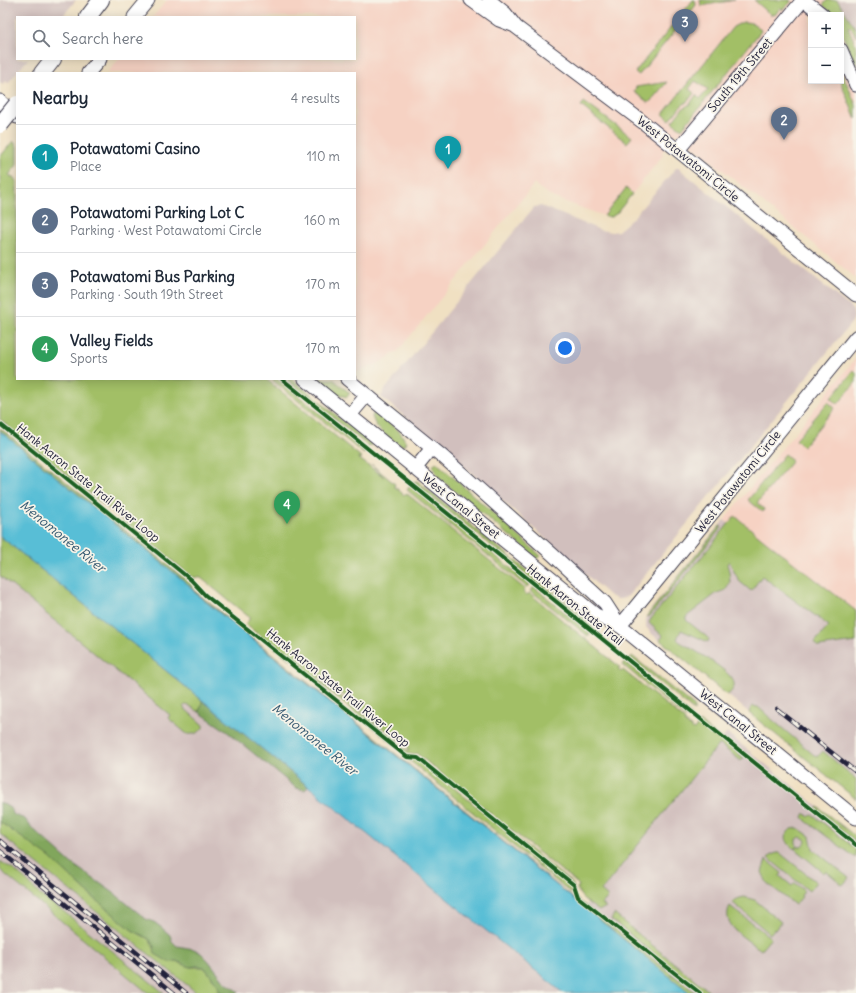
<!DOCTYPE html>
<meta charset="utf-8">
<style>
body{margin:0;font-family:Delius,sans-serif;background:#f6f6f7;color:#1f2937}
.controls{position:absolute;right:12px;top:12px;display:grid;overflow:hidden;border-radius:0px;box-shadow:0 2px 10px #0003}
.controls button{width:36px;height:36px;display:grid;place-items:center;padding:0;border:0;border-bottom:1px solid #e0e1e3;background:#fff;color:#1f2937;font:20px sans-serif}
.you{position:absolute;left:565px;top:348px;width:14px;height:14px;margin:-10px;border:3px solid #fff;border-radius:50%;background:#1a73e8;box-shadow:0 0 0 6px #1a73e833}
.badge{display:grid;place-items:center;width:26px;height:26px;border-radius:50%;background:#d1495b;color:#fff;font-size:13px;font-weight:700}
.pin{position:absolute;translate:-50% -33px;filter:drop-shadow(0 1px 2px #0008)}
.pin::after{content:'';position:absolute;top:21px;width:14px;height:12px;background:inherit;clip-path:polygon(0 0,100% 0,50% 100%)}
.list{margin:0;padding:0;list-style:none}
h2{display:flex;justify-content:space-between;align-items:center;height:52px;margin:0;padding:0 16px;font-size:17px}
h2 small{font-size:13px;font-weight:400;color:#747a83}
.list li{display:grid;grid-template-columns:26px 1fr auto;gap:12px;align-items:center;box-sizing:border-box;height:64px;padding:0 16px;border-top:1px solid #e0e1e3}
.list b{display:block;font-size:15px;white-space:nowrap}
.list p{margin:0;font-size:13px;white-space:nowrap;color:#747a83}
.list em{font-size:13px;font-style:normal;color:#747a83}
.icon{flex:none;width:22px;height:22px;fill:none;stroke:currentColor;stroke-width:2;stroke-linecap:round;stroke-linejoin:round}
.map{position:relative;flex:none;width:856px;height:993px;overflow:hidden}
.search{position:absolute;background:#fff;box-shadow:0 2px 10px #0003;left:16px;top:16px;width:340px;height:44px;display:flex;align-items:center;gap:10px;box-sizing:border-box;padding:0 14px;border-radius:0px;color:#747a83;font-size:15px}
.panel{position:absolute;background:#fff;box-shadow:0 2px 10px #0003;left:16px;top:72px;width:340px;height:308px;border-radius:0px}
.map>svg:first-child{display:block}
.built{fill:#f6d2c3;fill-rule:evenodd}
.industrial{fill:#d1bfbd}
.green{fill:#a2bf66;stroke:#627050;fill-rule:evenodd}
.forest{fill:#81a65b;stroke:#52644b}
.water{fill:#59bed6;stroke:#3e7088}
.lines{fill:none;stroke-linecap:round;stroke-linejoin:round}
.minor-casing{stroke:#413e4f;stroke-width:15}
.major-casing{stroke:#413e4f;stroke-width:18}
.minor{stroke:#fff;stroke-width:13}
.major{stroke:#fff;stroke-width:16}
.rail-casing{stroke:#22223b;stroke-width:4.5}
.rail{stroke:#f7f3e8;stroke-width:3;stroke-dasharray:9;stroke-linecap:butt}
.major-bridge-casing{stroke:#413e4f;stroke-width:18;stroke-linecap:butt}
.major-bridge{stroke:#fff;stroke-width:16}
.cycleway-casing{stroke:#f7f3e8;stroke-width:6}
.cycleway{stroke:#1b5e20;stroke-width:4}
.labels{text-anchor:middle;stroke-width:3.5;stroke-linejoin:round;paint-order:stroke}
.street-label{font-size:12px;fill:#22223b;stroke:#f7f3e8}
.water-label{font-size:13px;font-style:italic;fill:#355971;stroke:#f7f3e8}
</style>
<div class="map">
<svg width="856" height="993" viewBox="0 0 856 993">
<rect width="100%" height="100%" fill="#f7f3e8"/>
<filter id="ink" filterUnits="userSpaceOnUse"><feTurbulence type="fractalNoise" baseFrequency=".025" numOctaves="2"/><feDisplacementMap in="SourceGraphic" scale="8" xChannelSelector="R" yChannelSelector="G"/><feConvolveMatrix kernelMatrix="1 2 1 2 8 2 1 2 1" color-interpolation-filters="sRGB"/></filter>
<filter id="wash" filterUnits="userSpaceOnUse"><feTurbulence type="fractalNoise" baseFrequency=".012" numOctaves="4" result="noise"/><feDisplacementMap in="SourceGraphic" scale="16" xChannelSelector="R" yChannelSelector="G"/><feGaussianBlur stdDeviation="0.9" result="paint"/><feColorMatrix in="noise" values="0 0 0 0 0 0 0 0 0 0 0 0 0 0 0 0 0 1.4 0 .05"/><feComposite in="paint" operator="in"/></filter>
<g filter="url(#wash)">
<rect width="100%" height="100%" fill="#f0e0c2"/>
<path class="built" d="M167 0H838L856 29V278L677 133 662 152 663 155 618 212 611 217 604 216 552 197 534 184 398 351 376 365 359 371H355V73H107L119 59H355V17H153ZM811 15H841V81H811Z
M856 358V628L724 520Z"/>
<path class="industrial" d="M0 0H76L62 17H17V59H28L8 83 5 81 3 84 0 82Z
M838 0H856V29L840 4Z
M677 167 850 307 853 311 854 317 852 322 628 596 621 599H617L610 596 447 451 381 397 384 391 534 207 541 206 600 230 612 232 618 231 632 219Z
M724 520 856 628V799L652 634 646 627V617L649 612Z
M0 536 356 824 563 993H0Z
M727 733 856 837V993H690L584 908Z"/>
<path class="green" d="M693 0H695L696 5 639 75 635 72Z
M700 0H735L701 6Z
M754 0H790L791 2 786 7 782 10 780 8 775 15 770 14Z
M827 0H837L856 29V37L851 27H848L856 45V66L841 32V15H833L823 5Z
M743 22C750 22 758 24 761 31L682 129 672 122 682 109 690 104 696 95 700 99 708 89 695 81 689 89 694 93 688 101 680 107 670 120 663 114 733 27Z
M841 70 856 105V119L840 81H841Z
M667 82 649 103 634 92 636 87Z
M584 102 632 137 627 143 581 106Z
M13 141 17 146V165L9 175 17 181V379H266L361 457 360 459 358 457V458L384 477 371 464 395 484 394 486 404 495 406 493 525 589 523 592 527 595 529 593 620 667 618 669 622 671 623 670 685 720 684 722 694 730 700 722 744 758 741 761 719 744 601 891 608 897 602 904 606 907 599 911C591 905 580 899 577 888L579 885 416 753 414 755 407 754 399 748 401 746 408 751 409 749 403 743 404 742 400 739 399 740 374 721 373 723 397 742 395 745 303 670 305 666 294 656 291 659 288 658 245 624 249 620V617L201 578 192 577 28 443H25L24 440 0 420V157ZM320 676 368 715 367 717 318 679Z
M626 188 632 194 616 214 611 217 604 216Z
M854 370 856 372V382L838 404 831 398Z
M271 379H278L366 451 364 454Z
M286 379H292L372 444 369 447Z
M316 379H333L350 393 347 397 334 393Z
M828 402 835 408 803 446 796 440Z
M375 412 400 432 406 442 403 446C390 440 375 430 372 416Z
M0 428 190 583 196 592 572 897 577 899 696 993H690L195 593 189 585 0 431Z
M785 454 791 459V462L757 503 764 509 763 512 748 500Z
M436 462 541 556 538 559 441 480C437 476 435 472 433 466Z
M417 481 595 626 593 629 413 482Z
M410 486 530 584 527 587 407 490Z
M735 516C774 549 816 579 856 611V642L818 647 815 644V642L829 626 762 576 751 591 739 581 729 561 727 564 729 571 730 582 726 590 717 593 686 617V620L707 637 709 639 708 642 681 630 677 639 680 642C692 649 732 671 734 683 735 688 732 691 729 694L727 695 660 640 663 636 649 623 650 620Z
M720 526 722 527 650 616 646 617Z
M0 536 202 700V704L199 712 190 706 185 705 183 707 203 725V728C199 733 194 735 187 734L168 718 170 715 0 576Z
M534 587 590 633 588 636 531 591Z
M632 656 695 707 694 711 630 658Z
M625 662 691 715 689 717H685L623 665Z
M752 706 758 707 775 722 814 755 818 756 823 751 856 779V799L749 713 750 710Z
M418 759 573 884 574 892 572 894 410 761 409 760Z
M818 807 856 837V842L816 809Z
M805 813 809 817 812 814 856 849V858L806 821 803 817Z
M0 822 50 857 87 892 132 930 149 939 154 947 169 962 176 961 190 967H204L218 985 220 993H197L0 834Z
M798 828 810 836 813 849 849 878 843 885 826 871 824 873 795 849 798 846 800 847 803 846 806 842 805 839 800 837 796 839V843L797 845 794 849C787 843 782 837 791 829Z
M777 853H780L816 882 809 891 768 858 771 855Z
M766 860 782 873 780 876 792 886 795 883 804 891 801 896 802 897 795 905 767 883 762 872Z
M0 861 14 870 28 882 40 895 62 910 164 993H148L0 870Z
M744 897 755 900 781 922 775 930 774 929 770 934 732 902 736 899Z
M730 906 771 938 761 950C749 941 719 925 730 906Z
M614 914 711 993H704L618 925 611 920Z"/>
<path class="forest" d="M202 700 308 786 306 789 304 790 296 788 225 730 199 712 202 704Z
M0 802 10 808 14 815 25 819 32 828 71 863 114 893 146 919 154 922 162 928 170 935 172 941 177 946 194 949 201 953 208 960 226 983 237 990 239 993H220L218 985 204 967 197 966 190 967 176 961 169 962 155 954 154 947 149 939 132 930 87 892 49 857 0 822Z"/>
<path class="water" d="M0 431 189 585 195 593 690 993H563L0 536Z"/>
</g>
<g filter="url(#ink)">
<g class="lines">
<g class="minor-casing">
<path id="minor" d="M471 0 499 20 515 26
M489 0 505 13 516 27 644 123 856 295
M804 0 823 15
M134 17 148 0
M841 50 856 85
M88 73 100 59
M0 101 17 117
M678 150 803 0
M305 379 596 615 620 626 856 818
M347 379 442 456 552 554 605 603 620 626
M350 415 367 395
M415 469 432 448
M620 626 856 337"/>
</g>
<g class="major-casing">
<path id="major" d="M88 17 101 0
M42 73 53 59"/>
</g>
<use href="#minor" class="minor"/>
<use href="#major" class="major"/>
<g class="rail-casing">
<path id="rail" d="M777 709 856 772
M0 841 186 993
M0 851 174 993"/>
</g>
<use href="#rail" class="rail"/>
<g class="major-bridge-casing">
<path id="major-bridge" d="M0 125 17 104"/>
</g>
<use href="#major-bridge" class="major-bridge"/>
<g class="cycleway-casing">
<path id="cycleway" d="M282 379 856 845
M0 424 191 580 205 595 407 757 418 758 574 885 578 897 700 993"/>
</g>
<use href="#cycleway" class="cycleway"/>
</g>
</g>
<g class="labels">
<g class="street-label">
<text transform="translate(740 75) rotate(-50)" y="4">South 19th Street</text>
<text transform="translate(688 159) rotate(39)" y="4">West Potawatomi Circle</text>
<text transform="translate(738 482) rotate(-51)" y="4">West Potawatomi Circle</text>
<text transform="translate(88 483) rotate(39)" y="4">Hank Aaron State Trail River Loop</text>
<text transform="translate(461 506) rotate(39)" y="4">West Canal Street</text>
<text transform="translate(575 605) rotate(39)" y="4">Hank Aaron State Trail</text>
<text transform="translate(338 688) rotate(39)" y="4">Hank Aaron State Trail River Loop</text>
<text transform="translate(738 722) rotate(39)" y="4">West Canal Street</text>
</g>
<g class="water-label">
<text transform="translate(63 536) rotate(39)" y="5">Menomonee River</text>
<text transform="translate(315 739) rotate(39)" y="5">Menomonee River</text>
</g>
</g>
</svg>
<div class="controls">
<button>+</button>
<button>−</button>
</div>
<div class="you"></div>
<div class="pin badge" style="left:448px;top:169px;background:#0f9aa8">1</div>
<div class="pin badge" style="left:784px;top:140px;background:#5c6f8a">2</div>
<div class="pin badge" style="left:685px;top:42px;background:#5c6f8a">3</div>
<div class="pin badge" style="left:287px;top:524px;background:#2e9e5b">4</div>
<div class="search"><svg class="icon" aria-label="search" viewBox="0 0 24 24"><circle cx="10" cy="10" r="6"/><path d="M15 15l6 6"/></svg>Search here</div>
<section class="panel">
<h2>Nearby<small>4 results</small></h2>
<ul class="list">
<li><span class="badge" style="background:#0f9aa8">1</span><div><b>Potawatomi Casino</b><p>Place</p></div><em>110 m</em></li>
<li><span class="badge" style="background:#5c6f8a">2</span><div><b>Potawatomi Parking Lot C</b><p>Parking · West Potawatomi Circle</p></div><em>160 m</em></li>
<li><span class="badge" style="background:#5c6f8a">3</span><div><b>Potawatomi Bus Parking</b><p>Parking · South 19th Street</p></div><em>170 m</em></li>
<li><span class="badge" style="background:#2e9e5b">4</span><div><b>Valley Fields</b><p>Sports</p></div><em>170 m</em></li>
</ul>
</section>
</div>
